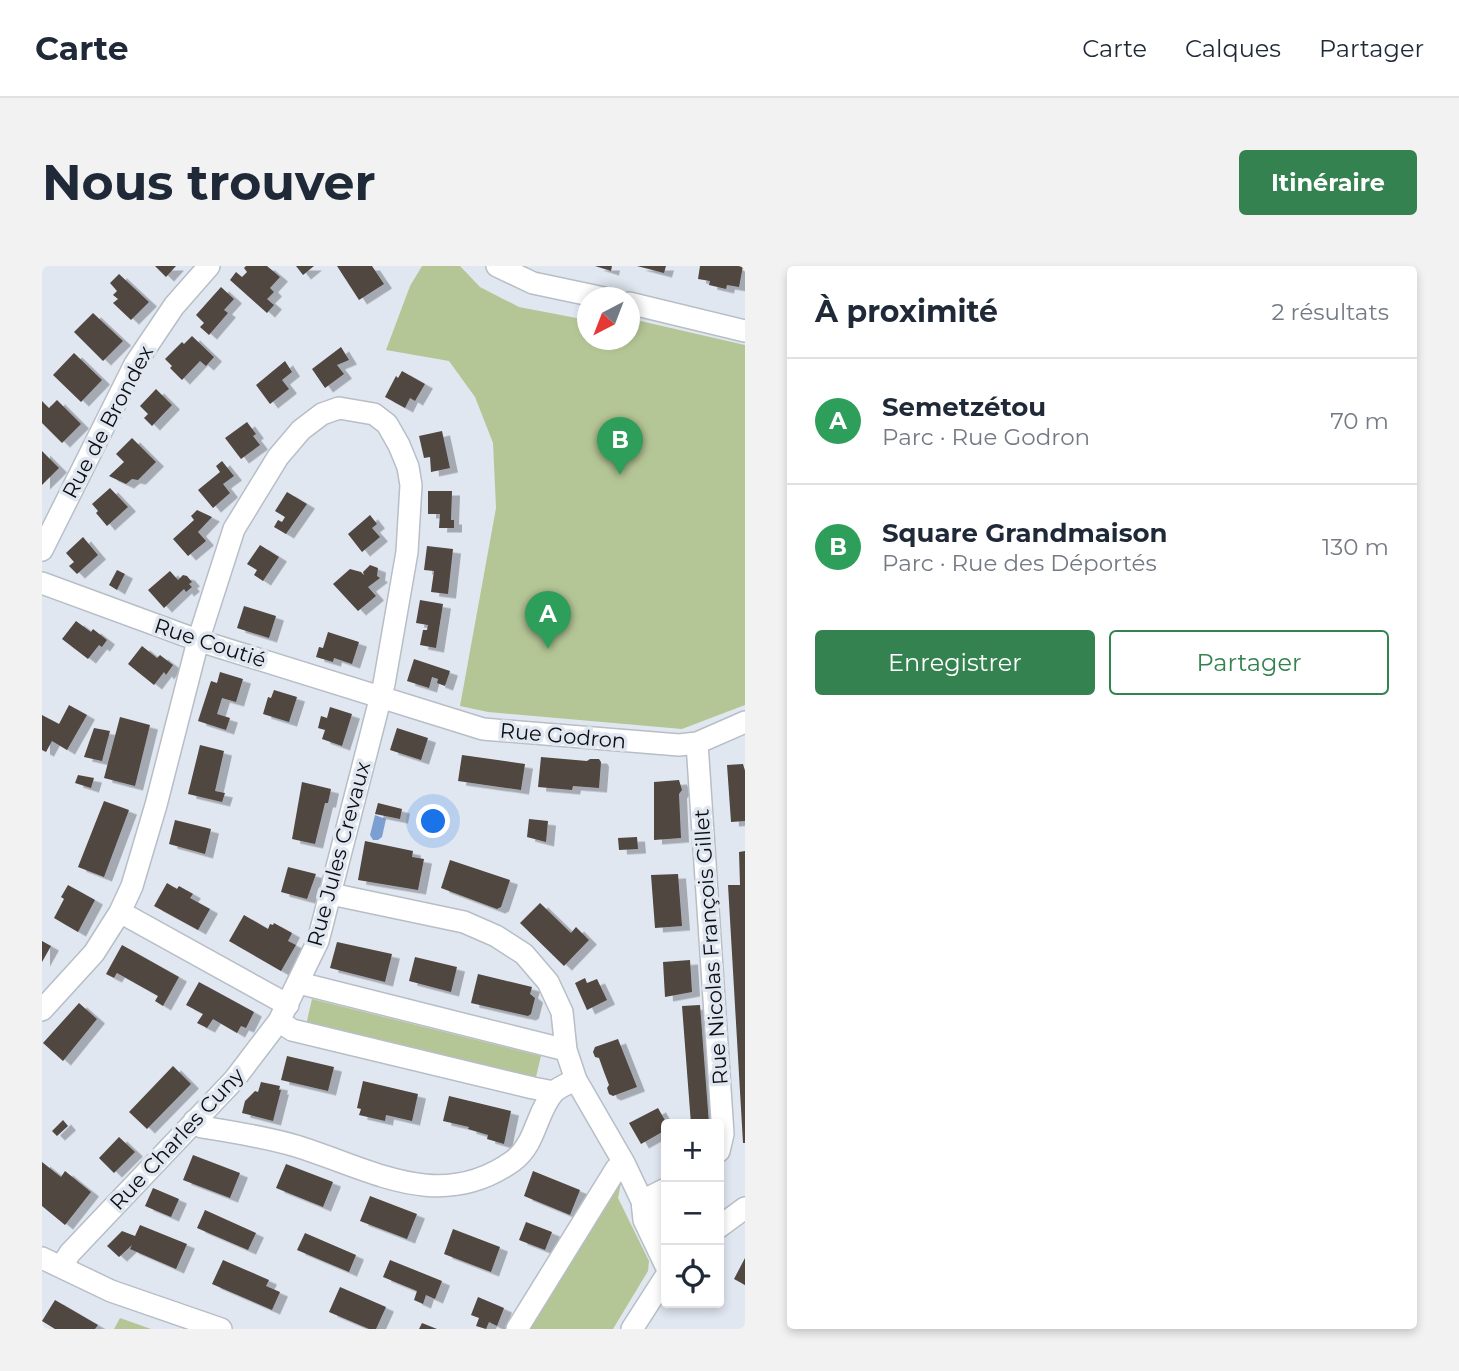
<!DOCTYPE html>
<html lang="fr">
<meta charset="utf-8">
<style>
body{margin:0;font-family:Montserrat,sans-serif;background:#f2f2f3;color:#1f2937}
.controls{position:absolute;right:21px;bottom:21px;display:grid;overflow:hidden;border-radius:7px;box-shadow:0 4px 10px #0003}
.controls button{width:63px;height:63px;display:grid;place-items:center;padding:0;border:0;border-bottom:2px solid #e0e1e3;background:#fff;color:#1f2937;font:35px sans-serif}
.compass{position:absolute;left:535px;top:21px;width:63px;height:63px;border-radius:50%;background:#fff;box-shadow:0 4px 10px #0003;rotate:222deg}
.you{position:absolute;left:392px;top:556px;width:24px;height:24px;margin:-18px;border:5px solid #fff;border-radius:50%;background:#1a73e8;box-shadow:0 0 0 10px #1a73e833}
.badge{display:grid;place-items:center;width:46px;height:46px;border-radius:50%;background:#358251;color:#fff;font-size:23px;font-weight:700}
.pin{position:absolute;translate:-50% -58px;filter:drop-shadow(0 2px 4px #0008)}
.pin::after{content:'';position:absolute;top:37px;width:24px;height:21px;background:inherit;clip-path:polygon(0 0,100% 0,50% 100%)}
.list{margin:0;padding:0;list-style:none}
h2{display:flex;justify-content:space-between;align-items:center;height:91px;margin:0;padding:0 28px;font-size:30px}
h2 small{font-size:23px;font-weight:400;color:#747a83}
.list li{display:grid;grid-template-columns:46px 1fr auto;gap:21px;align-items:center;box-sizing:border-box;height:126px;padding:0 28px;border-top:2px solid #e0e1e3}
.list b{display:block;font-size:26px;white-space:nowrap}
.list p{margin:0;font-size:23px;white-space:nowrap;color:#747a83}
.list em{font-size:23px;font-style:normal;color:#747a83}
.actions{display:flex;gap:14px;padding:21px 28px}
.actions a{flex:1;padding:16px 0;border:2px solid #358251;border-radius:7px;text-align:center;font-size:24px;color:#358251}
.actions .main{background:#358251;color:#fff}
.icon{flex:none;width:38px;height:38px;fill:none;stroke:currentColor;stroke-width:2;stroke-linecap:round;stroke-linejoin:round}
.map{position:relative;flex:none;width:703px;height:1063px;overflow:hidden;border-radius:7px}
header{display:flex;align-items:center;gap:42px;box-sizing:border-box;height:98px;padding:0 35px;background:#fff;border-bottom:2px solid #e0e1e3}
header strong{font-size:33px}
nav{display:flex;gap:38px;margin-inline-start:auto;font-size:24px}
.intro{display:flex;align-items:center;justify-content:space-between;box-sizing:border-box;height:168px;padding:0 42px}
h1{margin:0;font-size:49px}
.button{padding:18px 32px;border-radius:7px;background:#358251;color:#fff;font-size:24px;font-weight:700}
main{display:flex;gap:42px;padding:0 42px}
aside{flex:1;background:#fff;border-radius:7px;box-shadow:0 4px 10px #0003}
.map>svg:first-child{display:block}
.green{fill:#b5c696}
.water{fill:#7b9fd0}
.building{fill:#4f4641;filter:url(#shadow)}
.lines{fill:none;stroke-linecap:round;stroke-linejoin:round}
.minor-casing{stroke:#b7bec6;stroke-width:24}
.minor{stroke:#fff;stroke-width:21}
.labels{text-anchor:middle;stroke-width:7;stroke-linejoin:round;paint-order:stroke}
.street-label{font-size:21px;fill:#0c0e11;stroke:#e1e7f1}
</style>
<header>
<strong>Carte</strong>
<nav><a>Carte</a><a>Calques</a><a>Partager</a></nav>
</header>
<div class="intro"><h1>Nous trouver</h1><a class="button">Itinéraire</a></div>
<main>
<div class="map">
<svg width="703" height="1063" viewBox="0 0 703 1063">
<defs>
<filter id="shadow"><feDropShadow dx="8" dy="4.5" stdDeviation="0" flood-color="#0004"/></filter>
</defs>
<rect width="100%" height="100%" fill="#e1e7f1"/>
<path class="green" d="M380 0H418L438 21 477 41 545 54V74H587L588 57 594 54 703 79V439L640 463 446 446 418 440 454 242 451 177 433 131 407 95 344 84 368 20Z
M270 733 499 790 493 815 264 759Z
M580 912 576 932 607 995 606 1005 571 1063H481Z
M78 1052 109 1063H72Z"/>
<path class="water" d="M333 549 344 553 340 571 336 574H331L328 569Z"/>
<path class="building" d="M113 0H134L124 11Z
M204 0H225L238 11 228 22 232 26 225 33 232 39 225 47 188 14 194 6 200 11 205 6 202 2Z
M254 0H272L261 9Z
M295 0H330L342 18 317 34Z
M553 0H570L569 5Z
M595 0H624L622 7Z
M658 0H701L697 21 685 19 684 23 667 19 668 15 656 13Z
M77 8 107 36 89 54 71 37 76 33 71 29 75 25 68 17Z
M179 21 192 33 182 44 186 47 167 69 158 61 162 57 154 49Z
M51 47 81 75 61 95 32 66Z
M150 70 172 91 164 100 158 95 140 114 128 102 130 100 123 93 140 76 142 78Z
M299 81 307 94 295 99 302 108 283 122 270 103Z
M32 87 60 114 39 136 11 109Z
M243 95 250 106 240 114 247 123 228 138 214 119Z
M360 105 383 118 373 135 368 132 363 142 343 131 354 110 356 112Z
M114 123 130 139 110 160 102 152 106 148 98 140Z
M15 134 39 158 20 177 0 157V135L7 142Z
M205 156 214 168 211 170 218 179 199 193 183 172Z
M400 165 408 202 389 206 388 191 382 192 377 170Z
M90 172 114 196 96 214 90 213 84 218 67 210 82 196 74 188Z
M0 185 17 202 0 219Z
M180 195 192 210 181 218 188 227 171 242 156 224 178 206 174 200Z
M68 222 86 241 65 260 54 247 56 245 50 238Z
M386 225H410L409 254H412V262H397L398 248H386Z
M245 226 265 238 244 268 232 261 236 254 240 256 243 251 233 245Z
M155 244 170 251 156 266 164 275 146 290 131 273 152 254 149 250Z
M328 249 335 258 330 262 338 271 320 286 306 268Z
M41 271 56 289 35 308 27 300 32 296 24 287Z
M218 279 237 291 221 315 212 309 215 304 205 298Z
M385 280 411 283 406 328 389 326 392 305 382 304Z
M328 299 336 302 335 310 338 312 326 321 334 330 316 345 291 318 308 303 319 306 322 309 321 306Z
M75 304 83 308 75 324 67 319Z
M128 305 136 314 141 309 145 310 150 316 147 318 150 321 144 326 142 323 122 342 106 324Z
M378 334 401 338 394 382 378 379 381 364H385L386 359 374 357Z
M202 340 234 350 227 372 195 362Z
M34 355 49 366 51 363 65 374 60 381 57 379 46 393 20 373Z
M286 366 317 376 310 398 292 392 291 396 274 391 277 381 281 382Z
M100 380 115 392 118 389 131 399 124 409 122 406 112 419 86 398Z
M372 393 408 405 403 420 395 417 396 413 390 411 387 422 365 415Z
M178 406 201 413 194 436 180 432 175 448 188 452 184 464 156 455 169 415 175 417Z
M232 424 255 431 247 456 221 448 226 431 229 432Z
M27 439 45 449 25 484 10 475 4 486 0 484V449L17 458Z
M288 441 310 448 300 480 280 473 283 464 276 462 279 450 285 452Z
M78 451 108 459 93 520 62 512Z
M52 462 68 465 60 495 42 491Z
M355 462 386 472 379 494 348 484Z
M158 479 182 485 173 525 183 527 180 536 146 528Z
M420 489 483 498 479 524 416 515Z
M499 491 545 495 548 493H557L559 496 557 522 531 520 530 524 496 521Z
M701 498 703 505V555L689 556 685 499Z
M36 509 52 512 49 522 33 517Z
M637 514 640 524 637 528 639 572 612 574V516Z
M260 516 289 523 286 537H283L273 578 250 573Z
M62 535 87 544 62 611 36 601Z
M336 537 360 543 358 553 333 548Z
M487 553 506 555 504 576 485 571Z
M133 554 169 563 163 588 127 578Z
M595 571 596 583 577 584 576 572Z
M323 575 371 585 370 591 382 593 376 624 316 614Z
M703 585V877H701L686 619H698L697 586Z
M408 594 468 614 459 641 455 643 399 622Z
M246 601 274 608 265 633 239 626Z
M636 608 640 660 613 662 609 609Z
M125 617 135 623 137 620 151 628 148 632 168 643 156 664 112 640Z
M26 619 53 634 36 666 12 652 22 633 19 631Z
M498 637 529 667 534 661 547 674 522 700 478 657Z
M202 649 226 663 228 658 231 659 232 657 250 667 246 675 254 679 239 705 187 675Z
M0 675 9 680 0 696Z
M295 676 350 688 343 716 288 702Z
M80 679 137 711 121 740 113 735 116 730 75 707 72 712 64 708Z
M373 691 415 701 409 726 367 715Z
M648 694 650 726 623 731 621 696Z
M436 708 490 721 488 728 493 732 489 748 486 750 429 737Z
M543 712 545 717 555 713 565 734 545 744 533 717Z
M157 716 212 746 204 762 199 760 195 767 171 753 165 762 155 757 161 748 144 739Z
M37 737 55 753 21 795 1 777Z
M658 739 667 858H649L640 740Z
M576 773 595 821 571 830 567 828 565 822 567 819 562 806 557 792 553 791 551 786 553 781Z
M245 790 292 801 286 825 239 814Z
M131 800 149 818 105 863 87 846Z
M321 815 376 828 370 855 344 849 343 855 317 849 319 843 315 842Z
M219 816 238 820 237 824H239L231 855 200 847 203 835 213 825 216 826Z
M407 830 469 845 462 878 445 873 446 869 426 863 427 861 401 855Z
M616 842 625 858 620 861 622 865 599 878 587 857Z
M21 854 26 860 15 870 10 865Z
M77 871 93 886 72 907 57 892Z
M151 889 198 907 188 932 141 914Z
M0 896 19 911 23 905 49 926 23 959 0 940Z
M244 898 291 916 281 941 234 922Z
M491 905 538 924 528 949 482 930Z
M111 922 137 933 129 951 103 940Z
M328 930 375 948 365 973 318 955Z
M163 944 214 967 206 984 155 962Z
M484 956 510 966 503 984 477 974Z
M98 959 145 978 134 1003 88 983 90 979 77 991 65 980 80 965 93 970Z
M411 963 458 981 449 1006 402 988Z
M263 967 314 989 307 1006 255 984Z
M703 992V1019L692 1013Z
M181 994 227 1014 224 1020 238 1026 230 1044 170 1018Z
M348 994 400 1015 393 1033 384 1029 381 1038 372 1034 375 1025 341 1011Z
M298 1021 344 1041 334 1063H327L287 1046Z
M436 1031 462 1042 455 1060 447 1056 444 1063 434 1060 437 1052 429 1049Z
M13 1034 56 1059 53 1063H13L0 1055Z
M380 1057 395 1063H377Z"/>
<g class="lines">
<g class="minor-casing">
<path id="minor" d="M455 0 491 17 562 32
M587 37 703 65
M0 284 93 98 132 40 167 0
M0 317 158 375 441 463 637 479 655 477 703 456
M655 477 681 868 677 885
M289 628 422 656 454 670 482 688 506 716 520 746 524 784 534 814 582 897 600 935 602 954 624 1000
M78 646 246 739
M257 717 524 784
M0 744 52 687 78 646 90 620 114 539 156 375 192 263 236 191 259 164 280 148 297 142 332 148 345 158 357 179 366 201 369 219 365 286 342 418 276 675 237 755 192 814 28 987 19 1001
M237 755 250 764 491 822 512 826
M152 855 160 861C191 866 224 871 254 880 329 903 397 948 471 895 494 878 494 847 511 827 516 821 527 817 534 814
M600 935 613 945 624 959
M600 935 624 923
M677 961 703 942
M0 992 69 1025 179 1063
M475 1063 574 903 582 897
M590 1063 624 1010"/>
</g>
<use href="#minor" class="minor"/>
</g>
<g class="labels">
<g class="street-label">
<text transform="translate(66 156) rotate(-62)" y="7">Rue de Brondex</text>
<text transform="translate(168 377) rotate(18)" y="7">Rue Coutié</text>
<text transform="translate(521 470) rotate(5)" y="7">Rue Godron</text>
<text transform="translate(297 588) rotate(-75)" y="7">Rue Jules Crevaux</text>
<text transform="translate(669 681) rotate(-94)" y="7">Rue Nicolas François Gillet</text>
<text transform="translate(135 873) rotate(-47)" y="7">Rue Charles Cuny</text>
</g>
</g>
</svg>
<div class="controls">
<button>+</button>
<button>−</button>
<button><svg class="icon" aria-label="locate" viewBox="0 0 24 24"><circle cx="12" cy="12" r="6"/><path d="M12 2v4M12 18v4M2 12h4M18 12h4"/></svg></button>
</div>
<svg class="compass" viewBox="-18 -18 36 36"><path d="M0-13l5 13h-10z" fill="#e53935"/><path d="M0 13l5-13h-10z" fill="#747a83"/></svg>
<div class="you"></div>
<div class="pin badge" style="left:506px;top:383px;background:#2e9e5b">A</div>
<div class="pin badge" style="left:578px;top:209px;background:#2e9e5b">B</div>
</div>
<aside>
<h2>À proximité<small>2 résultats</small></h2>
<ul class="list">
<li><span class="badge" style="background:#2e9e5b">A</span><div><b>Semetzétou</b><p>Parc · Rue Godron</p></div><em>70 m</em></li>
<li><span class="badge" style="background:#2e9e5b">B</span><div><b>Square Grandmaison</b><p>Parc · Rue des Déportés</p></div><em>130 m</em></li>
</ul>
<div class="actions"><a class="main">Enregistrer</a><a>Partager</a></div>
</aside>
</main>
